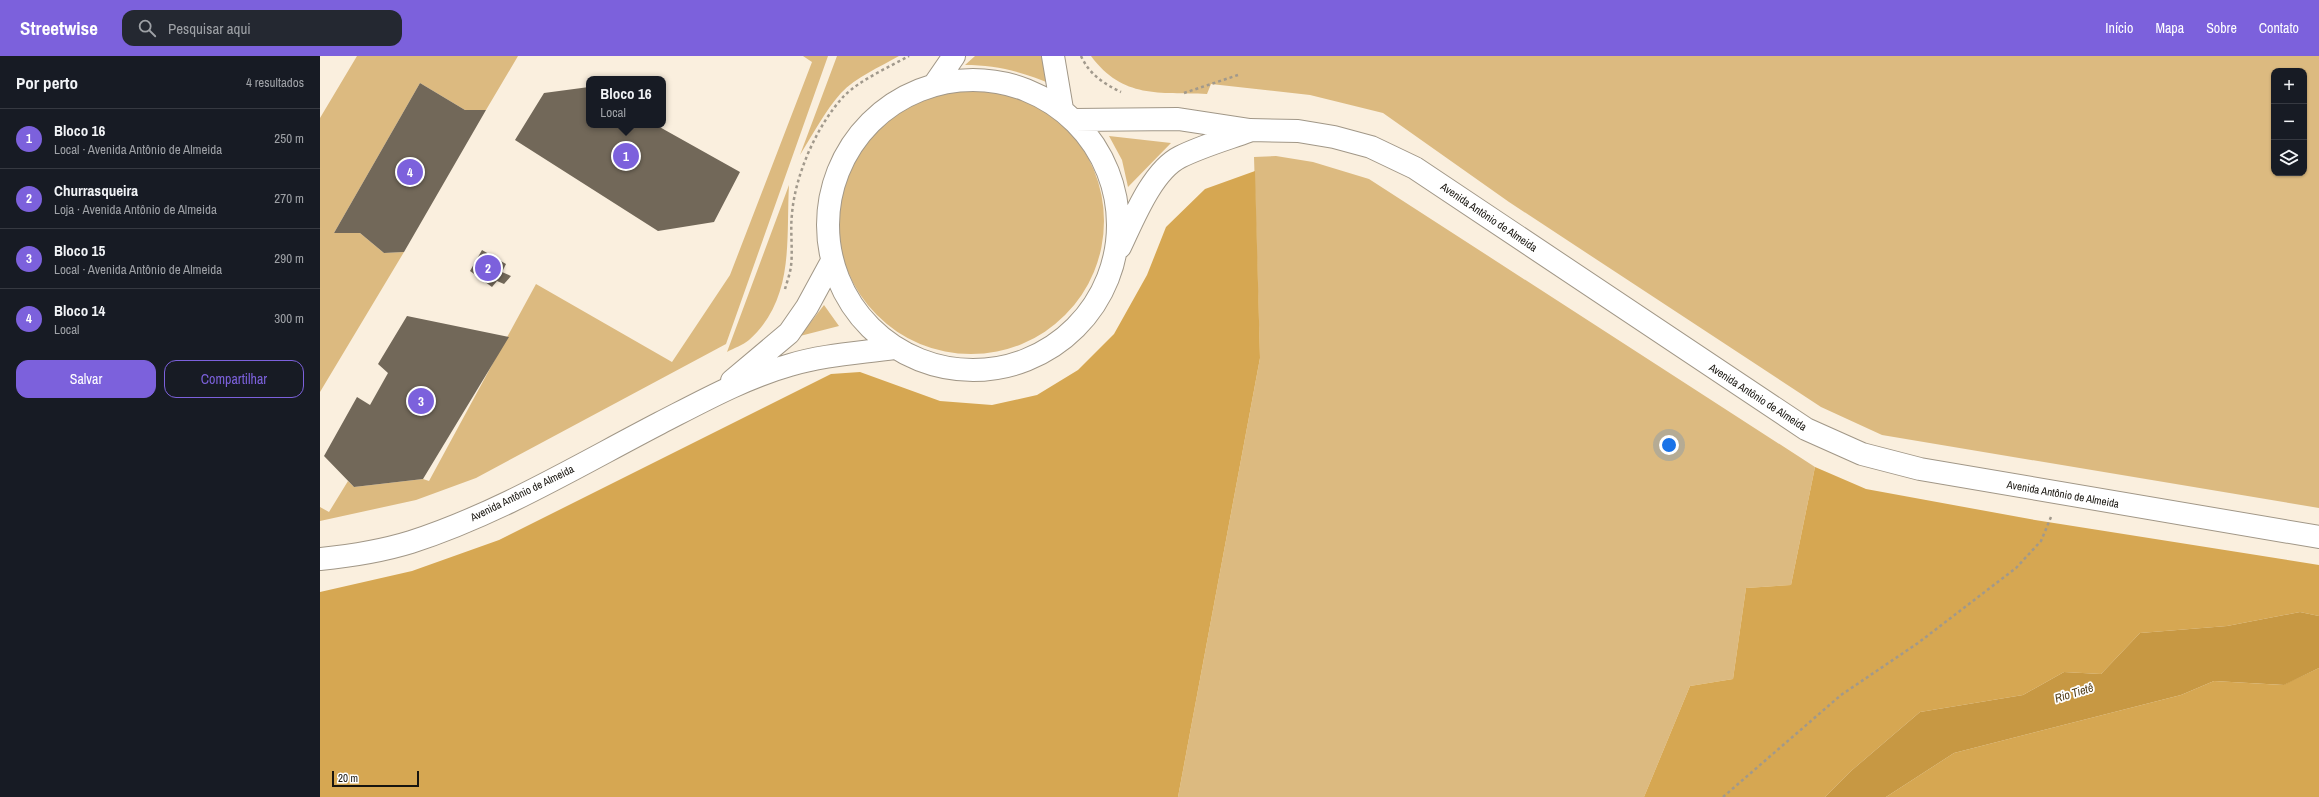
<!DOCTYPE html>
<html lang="pt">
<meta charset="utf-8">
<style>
body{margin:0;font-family:"Archivo Narrow",sans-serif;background:#242831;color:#f1f3f6}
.controls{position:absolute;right:12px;top:12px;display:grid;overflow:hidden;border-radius:8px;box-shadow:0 1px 3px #0004}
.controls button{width:36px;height:36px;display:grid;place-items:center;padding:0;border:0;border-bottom:1px solid #363941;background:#171b24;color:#f1f3f6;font:20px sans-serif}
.scale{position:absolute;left:12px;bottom:10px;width:87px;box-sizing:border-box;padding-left:4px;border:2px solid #18150f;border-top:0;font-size:11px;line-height:14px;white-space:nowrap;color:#18150f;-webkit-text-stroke:3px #fff;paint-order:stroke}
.you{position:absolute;left:1349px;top:389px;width:14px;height:14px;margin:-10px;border:3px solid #fff;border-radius:50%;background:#1a73e8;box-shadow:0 0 0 6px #1a73e833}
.badge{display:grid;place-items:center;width:26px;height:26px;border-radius:50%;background:#7c61dc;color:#fff;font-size:13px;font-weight:700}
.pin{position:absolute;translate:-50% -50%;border:2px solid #fff;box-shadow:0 1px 4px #0006}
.popup{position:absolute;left:266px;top:20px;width:80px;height:52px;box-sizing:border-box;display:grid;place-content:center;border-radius:8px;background:#171b24;filter:drop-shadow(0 1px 3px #0005);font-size:13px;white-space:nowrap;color:#9ea1a6}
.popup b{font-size:15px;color:#f1f3f6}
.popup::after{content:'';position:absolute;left:50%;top:100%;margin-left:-8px;border:8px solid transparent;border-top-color:#171b24}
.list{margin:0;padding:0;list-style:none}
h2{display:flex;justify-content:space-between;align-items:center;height:52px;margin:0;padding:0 16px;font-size:17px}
h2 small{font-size:13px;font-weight:400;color:#9ea1a6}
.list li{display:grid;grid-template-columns:26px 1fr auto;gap:12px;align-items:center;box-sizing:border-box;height:60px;padding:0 16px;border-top:1px solid #363941}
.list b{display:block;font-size:15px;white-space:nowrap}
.list p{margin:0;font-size:13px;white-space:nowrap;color:#9ea1a6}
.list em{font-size:13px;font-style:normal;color:#9ea1a6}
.actions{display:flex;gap:8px;padding:12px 16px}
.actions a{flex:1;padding:9px 0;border:1px solid #7c61dc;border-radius:12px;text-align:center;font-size:14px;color:#7c61dc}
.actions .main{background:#7c61dc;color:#fff}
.icon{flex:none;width:22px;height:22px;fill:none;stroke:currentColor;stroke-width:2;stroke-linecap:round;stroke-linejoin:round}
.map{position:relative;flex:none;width:1999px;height:741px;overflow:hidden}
header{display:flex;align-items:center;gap:24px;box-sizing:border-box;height:56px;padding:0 20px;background:#7c61dc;color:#fff}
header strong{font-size:19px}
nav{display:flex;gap:22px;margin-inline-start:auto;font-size:14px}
.search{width:280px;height:36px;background:#242831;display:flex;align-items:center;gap:10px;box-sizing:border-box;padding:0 14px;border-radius:12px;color:#9ea1a6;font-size:15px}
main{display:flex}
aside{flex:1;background:#171b24}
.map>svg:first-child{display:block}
.green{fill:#dcba80;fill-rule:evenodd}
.forest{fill:#d6a752}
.water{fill:#c79843}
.building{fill:#726859}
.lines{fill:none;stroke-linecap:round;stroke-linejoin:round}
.minor-casing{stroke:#a19787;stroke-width:24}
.path{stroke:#a1998c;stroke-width:2.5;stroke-dasharray:3 3;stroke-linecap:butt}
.minor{stroke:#fff;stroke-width:22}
.labels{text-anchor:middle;stroke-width:3.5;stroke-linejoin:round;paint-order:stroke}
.street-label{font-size:11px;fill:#18150f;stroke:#fff}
.water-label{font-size:12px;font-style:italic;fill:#503c18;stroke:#fff}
</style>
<header>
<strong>Streetwise</strong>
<div class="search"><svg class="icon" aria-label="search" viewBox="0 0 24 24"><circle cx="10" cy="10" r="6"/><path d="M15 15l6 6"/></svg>Pesquisar aqui</div>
<nav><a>Início</a><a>Mapa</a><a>Sobre</a><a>Contato</a></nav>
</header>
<main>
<aside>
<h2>Por perto<small>4 resultados</small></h2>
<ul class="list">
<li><span class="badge">1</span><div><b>Bloco 16</b><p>Local · Avenida Antônio de Almeida</p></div><em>250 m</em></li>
<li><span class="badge">2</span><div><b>Churrasqueira</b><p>Loja · Avenida Antônio de Almeida</p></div><em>270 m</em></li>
<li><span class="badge">3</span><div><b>Bloco 15</b><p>Local · Avenida Antônio de Almeida</p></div><em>290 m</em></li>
<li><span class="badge">4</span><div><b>Bloco 14</b><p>Local</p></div><em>300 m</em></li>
</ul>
<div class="actions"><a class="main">Salvar</a><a>Compartilhar</a></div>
</aside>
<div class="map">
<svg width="1999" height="741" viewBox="0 0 1999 741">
<rect width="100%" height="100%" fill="#faefde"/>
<path class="green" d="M37 0H198L166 54H145L100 27 14 177H40L64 197 84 196 0 336V62Z
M483 0H508L406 288 156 422 96 444 0 465V451L9 456 28 425 34 431 103 423 109 425 216 228 352 306 410 219 492 6Z
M517 0H579C560 11 536 21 521 37 505 55 493 78 480 99Z
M655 0H721L733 29C704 16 676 9 645 9Z
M771 0H1999V452L1562 379 1501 351 1189 146 1063 57 990 39 891 28 887 38C839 36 803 43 771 0ZM1954 15H1984V117H1954Z
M518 165a133 133 0 1 1 266 0a133 133 0 1 1-266 0Z
M789 80 851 87 808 131 802 104Z
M956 100 993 106 1049 123 1495 411 1471 529 1426 532 1413 623 1370 630 1324 741H858L940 302 934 101Z
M469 129C466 183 475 243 429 284 423 289 414 292 407 296Z
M504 249 519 270 480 280Z"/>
<path class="forest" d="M935 115 940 302 858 741H0V536L92 515 179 484 511 318 540 316 620 345 672 349 717 339 758 314 794 278 827 219 846 171 885 133Z
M1495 411 1546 433 1715 464 1999 509V560L1980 556 1907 570 1820 577 1781 618 1744 616 1703 639 1600 656 1531 715 1505 741H1324L1370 630 1413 623 1426 532 1471 529Z
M1999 612V741H1566L1634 697 1861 639 1894 625 1963 629Z"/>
<path class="water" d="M1980 556 1999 560V612L1964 629 1894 625 1861 639 1634 697 1566 741H1505L1531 715 1600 656 1703 639 1744 616 1781 618 1820 577 1907 570Z"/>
<path class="building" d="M100 27 145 54H166L84 196 64 197 40 177H14Z
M269 31V69H336L420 116 394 166 338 175 195 84 224 37Z
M162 194 186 208 182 216 191 220 184 228 177 225 172 231 150 215Z
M87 260 189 281 103 423 34 431 4 400 37 341 50 349 68 317 58 308Z"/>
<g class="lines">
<g class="minor-casing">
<path id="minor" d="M733 0 742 53
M508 169a145 145 0 1 1 290 0a145 145 0 1 1-290 0Z
M614 29 634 0
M754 64 858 63 930 74 978 75 1014 81 1051 91 1095 112 1486 373 1542 398 1600 413 1999 481
M800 191C813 164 832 115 860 101 882 90 907 83 929 75
M412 325 469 277 487 251 512 205
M0 503C30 500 62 495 91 486 178 458 259 409 340 367 381 346 424 322 470 309 503 299 539 297 574 292"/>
</g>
<path class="path" d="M761 0C769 18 784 28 801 36
M864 37 918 19
M465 233C467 226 470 218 471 210 473 193 470 175 472 158 475 119 497 69 524 40 540 24 569 11 589 0
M1403 741 1521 639 1598 587 1696 512 1721 485 1731 461"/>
<use href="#minor" class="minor"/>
</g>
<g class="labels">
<g class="street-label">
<text transform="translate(1169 161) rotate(34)" y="4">Avenida Antônio de Almeida</text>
<text transform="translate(1438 341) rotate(33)" y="4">Avenida Antônio de Almeida</text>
<text transform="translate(202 437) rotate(-26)" y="4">Avenida Antônio de Almeida</text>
<text transform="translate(1743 438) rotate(10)" y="4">Avenida Antônio de Almeida</text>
</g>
<g class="water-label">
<text transform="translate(1754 637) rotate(-17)" y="4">Rio Tietê</text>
</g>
</g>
</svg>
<div class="controls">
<button>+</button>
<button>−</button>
<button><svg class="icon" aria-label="layers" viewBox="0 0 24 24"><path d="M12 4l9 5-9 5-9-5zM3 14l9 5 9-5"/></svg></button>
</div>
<div class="scale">20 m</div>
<div class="you"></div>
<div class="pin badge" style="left:306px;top:100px">1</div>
<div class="popup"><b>Bloco 16</b>Local</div>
<div class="pin badge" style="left:168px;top:212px">2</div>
<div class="pin badge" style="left:101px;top:345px">3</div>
<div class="pin badge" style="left:90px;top:116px">4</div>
</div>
</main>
